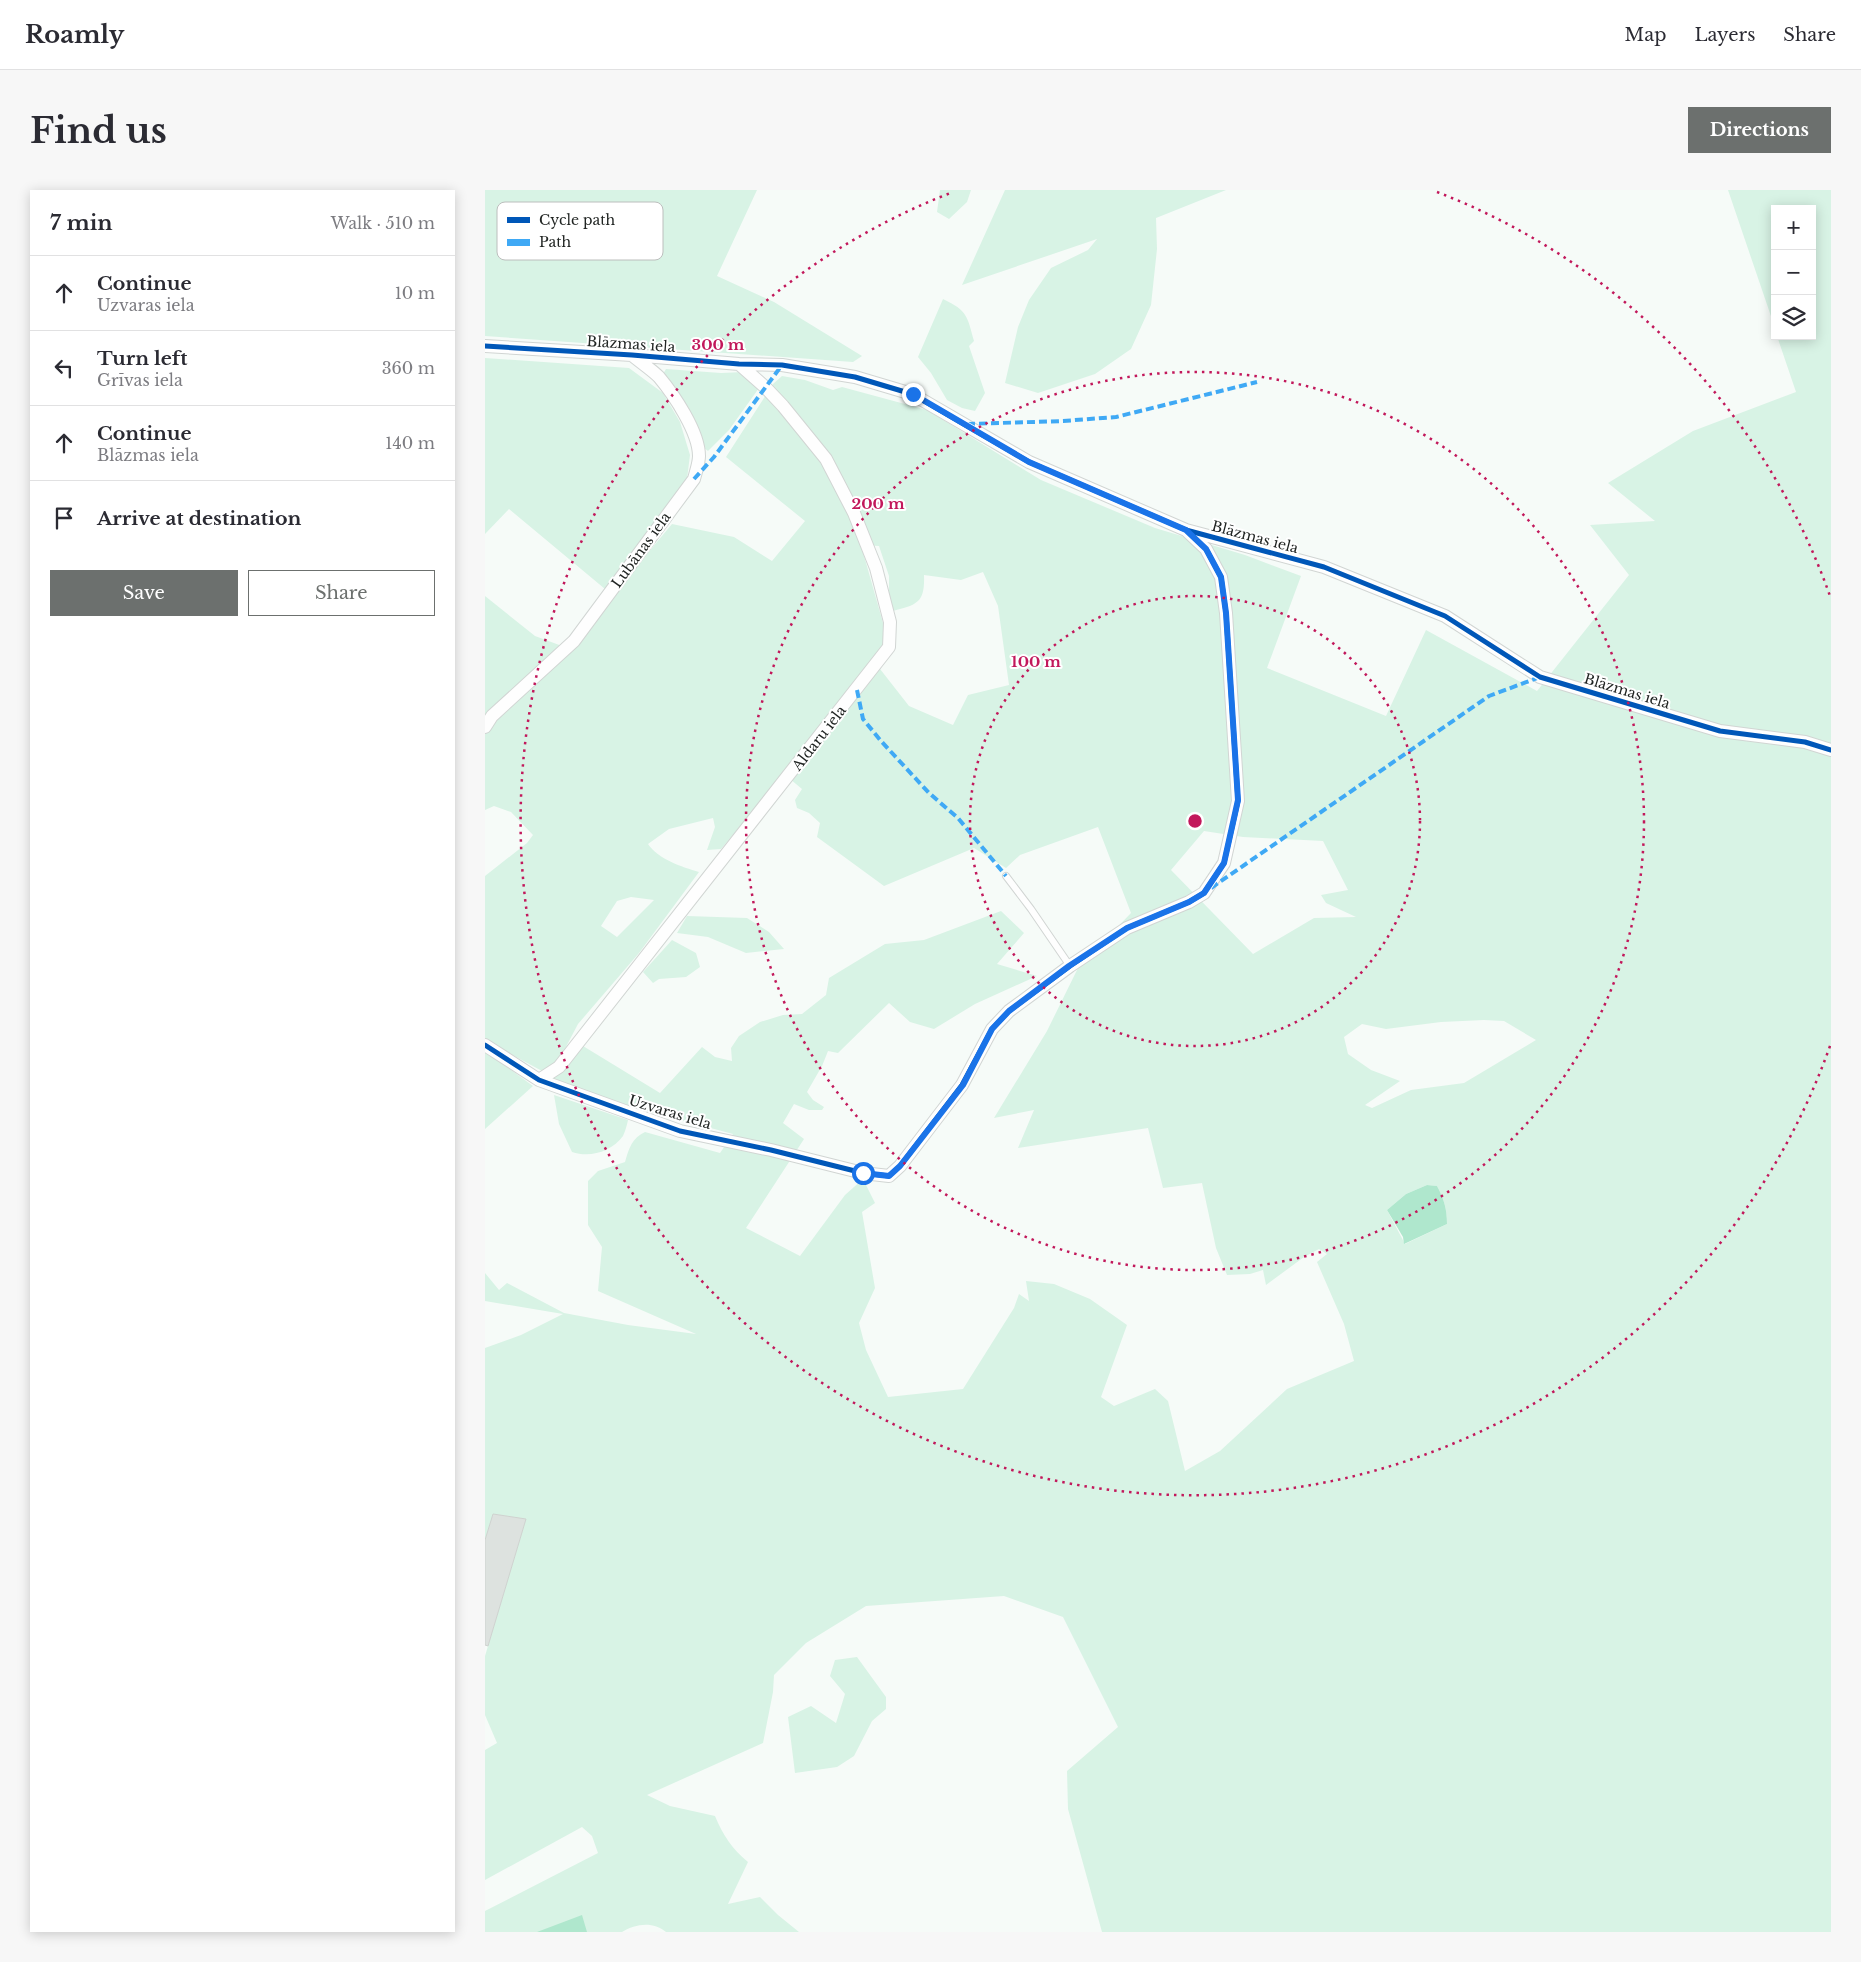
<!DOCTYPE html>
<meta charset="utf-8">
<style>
body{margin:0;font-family:"Libre Baskerville",serif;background:#f7f7f7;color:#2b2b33}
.controls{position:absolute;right:15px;top:15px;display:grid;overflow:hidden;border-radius:0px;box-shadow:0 2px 12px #0003}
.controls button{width:45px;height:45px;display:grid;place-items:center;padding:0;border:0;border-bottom:1px solid #e1e1e2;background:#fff;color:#2b2b33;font:25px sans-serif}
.stop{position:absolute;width:15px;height:15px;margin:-11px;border:4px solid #1a73e8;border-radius:50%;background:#fff}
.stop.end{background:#1a73e8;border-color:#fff;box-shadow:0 1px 5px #0008}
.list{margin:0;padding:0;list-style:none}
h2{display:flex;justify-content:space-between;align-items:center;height:65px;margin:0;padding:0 20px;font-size:21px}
h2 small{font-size:16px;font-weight:400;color:#7c7c81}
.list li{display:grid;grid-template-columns:32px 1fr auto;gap:15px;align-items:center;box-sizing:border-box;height:75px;padding:0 20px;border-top:1px solid #e1e1e2}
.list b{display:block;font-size:19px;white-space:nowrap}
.list p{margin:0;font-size:16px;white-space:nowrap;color:#7c7c81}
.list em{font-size:16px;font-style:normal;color:#7c7c81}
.actions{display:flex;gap:10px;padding:15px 20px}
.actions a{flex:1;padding:11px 0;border:1px solid #6c706e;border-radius:0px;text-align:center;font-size:18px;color:#6c706e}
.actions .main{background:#6c706e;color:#fff}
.icon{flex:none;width:28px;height:28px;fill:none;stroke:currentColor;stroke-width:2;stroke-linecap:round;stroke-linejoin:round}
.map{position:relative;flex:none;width:1346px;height:1742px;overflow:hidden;border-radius:0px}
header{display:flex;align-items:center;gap:30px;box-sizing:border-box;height:70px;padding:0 25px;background:#fff;border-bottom:1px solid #e1e1e2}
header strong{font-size:24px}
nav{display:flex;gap:28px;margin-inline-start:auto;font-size:18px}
.intro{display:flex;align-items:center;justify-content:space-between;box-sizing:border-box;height:120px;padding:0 30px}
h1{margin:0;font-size:35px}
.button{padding:12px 22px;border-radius:0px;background:#6c706e;color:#fff;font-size:18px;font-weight:700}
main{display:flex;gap:30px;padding:0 30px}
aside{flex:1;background:#fff;border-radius:0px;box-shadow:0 2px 12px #0003}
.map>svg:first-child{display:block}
.green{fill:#d8f3e5;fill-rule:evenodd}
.water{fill:#afe7cd}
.building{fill:#dde2df;stroke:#ced2cf}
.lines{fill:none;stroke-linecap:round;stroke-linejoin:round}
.service-casing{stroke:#d1d5d3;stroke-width:8}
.minor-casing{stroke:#d1d5d3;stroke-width:14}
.service{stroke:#fefefe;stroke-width:6}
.minor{stroke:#fefefe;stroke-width:12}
.quiet{stroke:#3fa9f5;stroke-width:4;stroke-dasharray:8 4;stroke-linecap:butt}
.cycleway-casing{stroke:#fff;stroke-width:8}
.cycleway{stroke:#0057b8;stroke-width:5}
.route{stroke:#1a73e8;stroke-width:6}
.ring{fill:none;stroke:#c2185b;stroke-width:2.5;stroke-dasharray:2.5 5}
.labels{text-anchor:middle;stroke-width:4;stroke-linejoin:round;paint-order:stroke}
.street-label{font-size:14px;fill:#212523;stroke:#fff}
.key{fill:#fff;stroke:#bcbebd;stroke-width:1}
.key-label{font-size:14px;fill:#212523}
.centre{fill:#c2185b;stroke:#fff;stroke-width:2.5}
.ring-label{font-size:15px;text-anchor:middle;font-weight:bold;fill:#c2185b;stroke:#fff;stroke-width:4;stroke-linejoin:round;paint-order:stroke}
</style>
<header>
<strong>Roamly</strong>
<nav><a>Map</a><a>Layers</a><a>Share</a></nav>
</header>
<div class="intro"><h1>Find us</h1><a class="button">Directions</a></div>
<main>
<aside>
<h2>7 min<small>Walk · 510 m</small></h2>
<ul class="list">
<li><svg class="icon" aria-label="ahead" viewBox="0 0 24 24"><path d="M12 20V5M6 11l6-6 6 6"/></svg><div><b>Continue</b><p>Uzvaras iela</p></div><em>10 m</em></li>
<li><svg class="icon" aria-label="left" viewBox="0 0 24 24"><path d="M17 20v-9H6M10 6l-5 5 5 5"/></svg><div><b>Turn left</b><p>Grīvas iela</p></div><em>360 m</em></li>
<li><svg class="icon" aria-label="ahead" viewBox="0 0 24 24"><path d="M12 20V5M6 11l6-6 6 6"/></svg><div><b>Continue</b><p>Blāzmas iela</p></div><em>140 m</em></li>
<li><svg class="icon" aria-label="arrive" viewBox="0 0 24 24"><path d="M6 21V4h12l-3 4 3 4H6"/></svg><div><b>Arrive at destination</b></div></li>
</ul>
<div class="actions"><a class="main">Save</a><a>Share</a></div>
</aside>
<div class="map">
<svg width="1346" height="1742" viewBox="0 0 1346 1742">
<rect width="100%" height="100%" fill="#f6fbf8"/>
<path class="green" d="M0 0H272L232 86 289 112 377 166 368 172 0 146Z
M455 0H486L482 12 464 29 452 22Z
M520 0H741L671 28 672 59 666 115 646 159 610 184 553 203 520 193 533 137 544 110 566 78 603 60 612 49 477 95Z
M1243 0H1346V1742H617L583 1619 582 1581 633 1537 578 1427 519 1406 381 1416 321 1453 289 1485 288 1502 278 1553 162 1605 185 1616 230 1626C238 1645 247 1659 263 1672L243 1714 275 1707 293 1725 314 1742H181C168 1731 150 1734 137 1742H0V1721L113 1663 107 1646 97 1637 0 1690V1560L12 1553 0 1525V1466L41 1329 8 1324 0 1350V1158L36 1145 78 1124 0 1111V1083L14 1100 22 1093 79 1123 143 1135 211 1144 113 1101 117 1057 103 1035V991L113 981 140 972C144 958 147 948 160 942L235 963 248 944 162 921 63 891 98 856 175 903 217 857 230 867 247 871 246 858 254 846 275 832 298 825 317 824 341 805 344 788 400 754 439 750 516 721 539 743 512 774 552 786 490 814 449 839 425 832 404 813 353 863 343 861 337 876 322 902 328 910 339 917 337 920H324L309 914 298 933 319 949 261 1038 315 1066 360 1005 378 989 390 1013 377 1022 390 1098 374 1133 381 1160 403 1207 478 1199 529 1118 534 1104 544 1111 541 1091 569 1094 605 1109 642 1135 616 1207 629 1216 670 1199 683 1211 700 1281 735 1261 802 1199 869 1171 859 1134 832 1072 842 1064 834 1059 819 1067 781 1095 778 1080 765 1084 742 1085 731 1058 717 993 678 998 663 938 533 958 549 920 509 928 562 841 593 778 646 723 613 637 535 665 521 678 489 658 399 696 332 647 335 633 324 623 312 618 310 610 317 599 299 584 236 659 222 660 230 637 228 628 184 639 163 654C173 669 197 677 214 682L154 763 93 834 73 872 57 881 0 850V686L42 653 48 645 26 622 9 616 0 620V406L50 446 77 456 54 475 2 536 107 437 156 371 187 334 249 347 287 371 320 331 241 267 288 194 297 186 320 190 348 200 357 197 442 220 556 290 670 338 760 365 816 386 782 478 901 526 941 440 1052 501 1144 385 1105 335 1170 331 1123 293 1208 241 1311 202 1292 146H1327V19H1290V138ZM376 355 394 356 404 386V408L408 421C433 415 440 412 439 385L476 390 498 382 513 416 524 495 483 505 468 535 424 516 388 470 398 457 400 440ZM719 641 758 647 838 651 863 700 836 705 841 713 871 727 829 728 768 764 686 680ZM146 707 169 710 132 747 116 736 132 711ZM999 830 1019 831 1051 850 979 893 926 900 887 918 880 915 915 891 886 880 863 864 859 847 877 834 901 839 956 832ZM942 995 952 996C959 1009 962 1019 962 1034L920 1054 902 1020 921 1004Z
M458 109C483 121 482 126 489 151L484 156 500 203 490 221 477 218 462 210 446 183 433 167Z
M0 168 144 178 178 203 195 232 205 265 202 289 120 399 24 319 0 344Z
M181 179 236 183 259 182 274 198 244 240 223 261 219 258 178 184Z
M202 726 262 728 284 742 299 759 261 763 223 747 192 743Z
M187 750 211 763 215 777 201 787 174 789 168 793 158 782Z
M0 861 48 896 0 939Z
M69 905 143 930C142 935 140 942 138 946 126 962 105 968 87 962L74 934Z
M372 1467 401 1507V1519L387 1531 369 1566 352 1577 310 1583 303 1527 326 1516 351 1533 360 1504 345 1486 350 1470Z"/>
<path class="water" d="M942 995 952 996C959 1009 962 1019 962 1034L919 1054 918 1047 902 1020 921 1004Z
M97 1725 102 1742H52Z"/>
<path class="building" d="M8 1324 41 1329 3 1456 0 1455V1350Z"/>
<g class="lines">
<g class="service-casing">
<path id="service" d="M521 686 546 719 585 776"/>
</g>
<g class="minor-casing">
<path id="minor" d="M0 156 147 165 254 174 297 175 370 187 427 204 544 272 701 340 839 377 960 426 1055 487 1235 541 1320 552 1346 560
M0 537 7 526 89 451 209 289C211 281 214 273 214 266 214 242 189 205 174 187 166 179 155 172 147 165
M0 855 54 890 195 941 286 960 378 983 404 986 415 976 477 895 507 839 524 821 585 776 642 738 704 712 719 703 739 673 753 611 741 423 736 387 721 359 703 342
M54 890 74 877 404 457 405 432 391 378 369 323 341 269 298 216 280 197 254 174"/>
</g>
<use href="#service" class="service"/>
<use href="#minor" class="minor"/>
<path class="quiet" d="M482 234 578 231 631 227 772 192
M209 289 229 267 297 175
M372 500 378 529 396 551 444 603 473 628 521 686
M726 698 1004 506 1055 487"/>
<g class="cycleway-casing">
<path id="cycleway" d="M0 156 147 165 254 174 297 175 370 187 427 204 544 272 701 340 839 377 960 426 1055 487 1235 541 1320 552 1346 560
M0 855 54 890 195 941 286 960 378 983 404 986 415 976 477 895 507 839 524 821 585 776 642 738 704 712 719 703 739 673 753 611 741 423 736 387 721 359 703 342"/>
</g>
<use href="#cycleway" class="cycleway"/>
</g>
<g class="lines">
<path class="route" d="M378 983 404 986 415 976 478 895 507 839 524 821 584 776 642 738 704 712 719 703 739 673 753 610 741 423 736 387 721 359 701 340 544 272 428 204"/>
</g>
<g class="ring">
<circle cx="710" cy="631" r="225"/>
<circle cx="710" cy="631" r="449"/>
<path d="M1345 856A674 674 0 1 1 468 2M952 2A674 674 0 0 1 1345 406"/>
</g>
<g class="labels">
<g class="street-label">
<text transform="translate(146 154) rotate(4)" y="5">Blāzmas iela</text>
<text transform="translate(770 347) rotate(15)" y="5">Blāzmas iela</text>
<text transform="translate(156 360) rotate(-54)" y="5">Lubānas iela</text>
<text transform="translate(1142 501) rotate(17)" y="5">Blāzmas iela</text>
<text transform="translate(334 548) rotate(-52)" y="5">Aldaru iela</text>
<text transform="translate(185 922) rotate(17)" y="5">Uzvaras iela</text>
</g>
</g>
<rect x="12" y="12" width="166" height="58" rx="8" class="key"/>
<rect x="22" y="27" width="23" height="6" fill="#0057b8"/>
<rect x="22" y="49" width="23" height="7" fill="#3fa9f5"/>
<g class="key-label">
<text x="54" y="35">Cycle path</text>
<text x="54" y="57">Path</text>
</g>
<circle cx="710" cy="631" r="8" class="centre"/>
<g class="ring-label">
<text x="233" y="160">300 m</text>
<text x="393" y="319">200 m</text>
<text x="551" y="477">100 m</text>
</g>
</svg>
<div class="controls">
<button>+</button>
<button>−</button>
<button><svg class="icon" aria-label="layers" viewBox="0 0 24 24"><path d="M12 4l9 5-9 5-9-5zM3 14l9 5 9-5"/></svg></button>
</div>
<div class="stop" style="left:378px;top:983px"></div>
<div class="stop end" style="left:428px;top:204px"></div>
</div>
</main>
